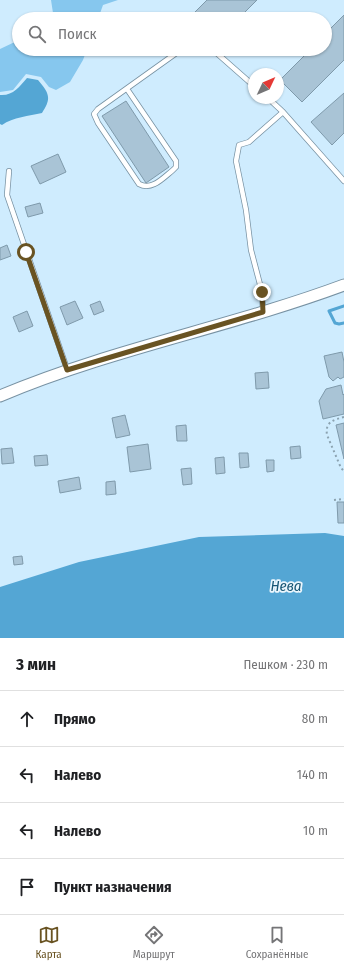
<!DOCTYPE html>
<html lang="ru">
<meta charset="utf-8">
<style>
body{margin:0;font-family:"Fira Sans Condensed",sans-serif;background:#f2f2f2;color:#202124}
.compass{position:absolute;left:248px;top:68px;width:36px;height:36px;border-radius:50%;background:#fff;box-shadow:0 1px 3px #0004;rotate:46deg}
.stop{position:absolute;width:12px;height:12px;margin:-9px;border:3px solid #695322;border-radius:50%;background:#fff}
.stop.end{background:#695322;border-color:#fff;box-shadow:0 1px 4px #0008}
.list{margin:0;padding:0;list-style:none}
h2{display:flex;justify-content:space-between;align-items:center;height:52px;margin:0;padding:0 16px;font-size:17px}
h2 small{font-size:13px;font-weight:400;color:#757577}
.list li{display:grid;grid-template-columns:26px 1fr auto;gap:12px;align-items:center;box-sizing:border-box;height:56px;padding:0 16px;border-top:1px solid #e0e0e0}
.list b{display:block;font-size:15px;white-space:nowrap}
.list em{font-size:13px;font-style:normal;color:#757577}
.icon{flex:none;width:22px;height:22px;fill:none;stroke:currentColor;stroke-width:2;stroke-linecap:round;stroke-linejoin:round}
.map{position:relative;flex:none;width:344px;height:638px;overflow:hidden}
.search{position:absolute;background:#fff;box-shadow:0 1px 3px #0004;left:12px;right:12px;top:12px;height:44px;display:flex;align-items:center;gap:10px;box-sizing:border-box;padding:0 14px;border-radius:22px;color:#757577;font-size:15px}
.sheet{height:276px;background:#fff}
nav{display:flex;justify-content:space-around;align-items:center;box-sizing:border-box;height:56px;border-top:1px solid #e0e0e0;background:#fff;font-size:11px;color:#757577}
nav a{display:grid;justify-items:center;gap:2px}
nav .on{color:#695322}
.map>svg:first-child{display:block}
.green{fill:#86c7ee}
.water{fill:#54a6d4}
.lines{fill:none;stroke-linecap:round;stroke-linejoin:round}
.stream{stroke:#54a6d4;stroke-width:3}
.building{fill:#a9c4d6;stroke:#7f9aab}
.service-casing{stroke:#7892a3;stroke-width:6}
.tertiary-casing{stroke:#7892a3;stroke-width:13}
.path{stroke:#8ba2b0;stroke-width:2;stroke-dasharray:2 3;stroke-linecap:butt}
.service{stroke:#fff;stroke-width:4.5}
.tertiary{stroke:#fff;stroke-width:11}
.route{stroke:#695322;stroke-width:5}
.labels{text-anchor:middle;stroke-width:3.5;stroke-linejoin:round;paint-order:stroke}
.water-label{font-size:15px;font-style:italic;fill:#185776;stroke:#ebf6fd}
</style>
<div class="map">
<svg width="344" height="638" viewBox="0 0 344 638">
<rect width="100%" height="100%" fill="#cfecfe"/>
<path class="green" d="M51 0H118L103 5 98 19H49L53 13Z
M19 40V49H87L83 60 70 82 56 90 49 87 41 77 26 74 13 90 0 92V49Z"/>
<path class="water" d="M27 78 38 80C49 93 52 98 42 113 29 116 13 117 2 125L0 124V95C13 96 19 87 27 78Z
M325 533 344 536V638H0V587L79 562 199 537Z"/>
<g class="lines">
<path class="stream" d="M344 306 329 311 335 323 339 324 344 323"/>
</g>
<path class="building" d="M207 0H257L238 19H188Z
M344 15V60L302 102 280 80 311 49H325V34Z
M344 93V133L332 145 311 122Z
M126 101 169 167 146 183 102 116Z
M58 154 66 172 40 184 31 166Z
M40 203 43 213 28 217 25 207Z
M7 245 11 256 0 260V248Z
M75 301 83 318 67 325 60 307Z
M100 301 104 311 94 315 90 305Z
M27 311 33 326 19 332 13 317Z
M342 352 344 362V377L340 379 338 377 333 381 329 377 324 356Z
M268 372 269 388 256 389 255 373Z
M341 385 343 395 344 394V414L323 419 319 401 326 389Z
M125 415 130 435 116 438 112 418Z
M344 423V459L336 425Z
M186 425 187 441H177L176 426Z
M148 444 151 469 130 472 127 447Z
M300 446 301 458 291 459 290 447Z
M12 448 14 463 2 464 1 449Z
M239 453H248L249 467 240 468Z
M47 455 48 465 35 466 34 456Z
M224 457 225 473 216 474 215 458Z
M266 460H274V471L267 472Z
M191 468 192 484 183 485 181 469Z
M79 477 81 489 60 493 58 481Z
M115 481 116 494 106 495V482Z
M337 502H344V523H338Z
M22 556 23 564 14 565 13 557Z"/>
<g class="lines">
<g class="service-casing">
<path id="service" d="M212 49 254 86
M127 89 176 161V167L173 170C163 178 152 191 139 184L98 123 94 114 98 109 182 49
M268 98 283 112 344 181
M9 171 7 195 67 369
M263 312 262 292 251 250 246 210 236 161 239 145 249 142 283 112"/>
</g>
<g class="tertiary-casing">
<path id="tertiary" d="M0 396C111 349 231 327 344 285"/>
</g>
<path class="path" d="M344 417C333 420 325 422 327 435L341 468 344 471
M334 500 344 499"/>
<use href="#service" class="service"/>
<use href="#tertiary" class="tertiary"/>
</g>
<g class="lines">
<path class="route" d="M26 252 67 370 263 312 262 292"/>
</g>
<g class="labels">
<g class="water-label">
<text x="286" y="591">Нева</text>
</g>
</g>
</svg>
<svg class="compass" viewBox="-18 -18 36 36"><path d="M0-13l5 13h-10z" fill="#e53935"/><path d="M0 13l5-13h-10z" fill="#757577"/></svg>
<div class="stop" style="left:26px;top:252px"></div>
<div class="stop end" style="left:262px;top:292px"></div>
<div class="search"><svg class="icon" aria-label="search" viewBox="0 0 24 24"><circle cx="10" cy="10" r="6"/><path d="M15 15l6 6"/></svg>Поиск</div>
</div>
<section class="sheet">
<h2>3 мин<small>Пешком · 230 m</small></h2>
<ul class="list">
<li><svg class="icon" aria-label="ahead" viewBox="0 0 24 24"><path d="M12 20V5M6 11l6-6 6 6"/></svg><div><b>Прямо</b></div><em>80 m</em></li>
<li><svg class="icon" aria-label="left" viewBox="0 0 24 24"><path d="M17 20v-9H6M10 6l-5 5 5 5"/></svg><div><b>Налево</b></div><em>140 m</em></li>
<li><svg class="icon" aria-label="left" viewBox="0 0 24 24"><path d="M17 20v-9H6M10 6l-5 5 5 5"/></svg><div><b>Налево</b></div><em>10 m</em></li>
<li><svg class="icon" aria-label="arrive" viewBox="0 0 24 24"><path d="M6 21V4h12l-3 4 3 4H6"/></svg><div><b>Пункт назначения</b></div></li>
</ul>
</section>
<nav>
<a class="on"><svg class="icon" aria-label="map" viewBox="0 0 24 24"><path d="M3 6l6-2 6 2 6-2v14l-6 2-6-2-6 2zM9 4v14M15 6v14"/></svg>Карта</a>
<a><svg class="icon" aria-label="directions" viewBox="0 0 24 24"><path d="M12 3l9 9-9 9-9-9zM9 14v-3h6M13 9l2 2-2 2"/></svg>Маршрут</a>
<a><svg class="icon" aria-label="saved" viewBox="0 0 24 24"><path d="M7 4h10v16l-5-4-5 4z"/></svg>Сохранённые</a>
</nav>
